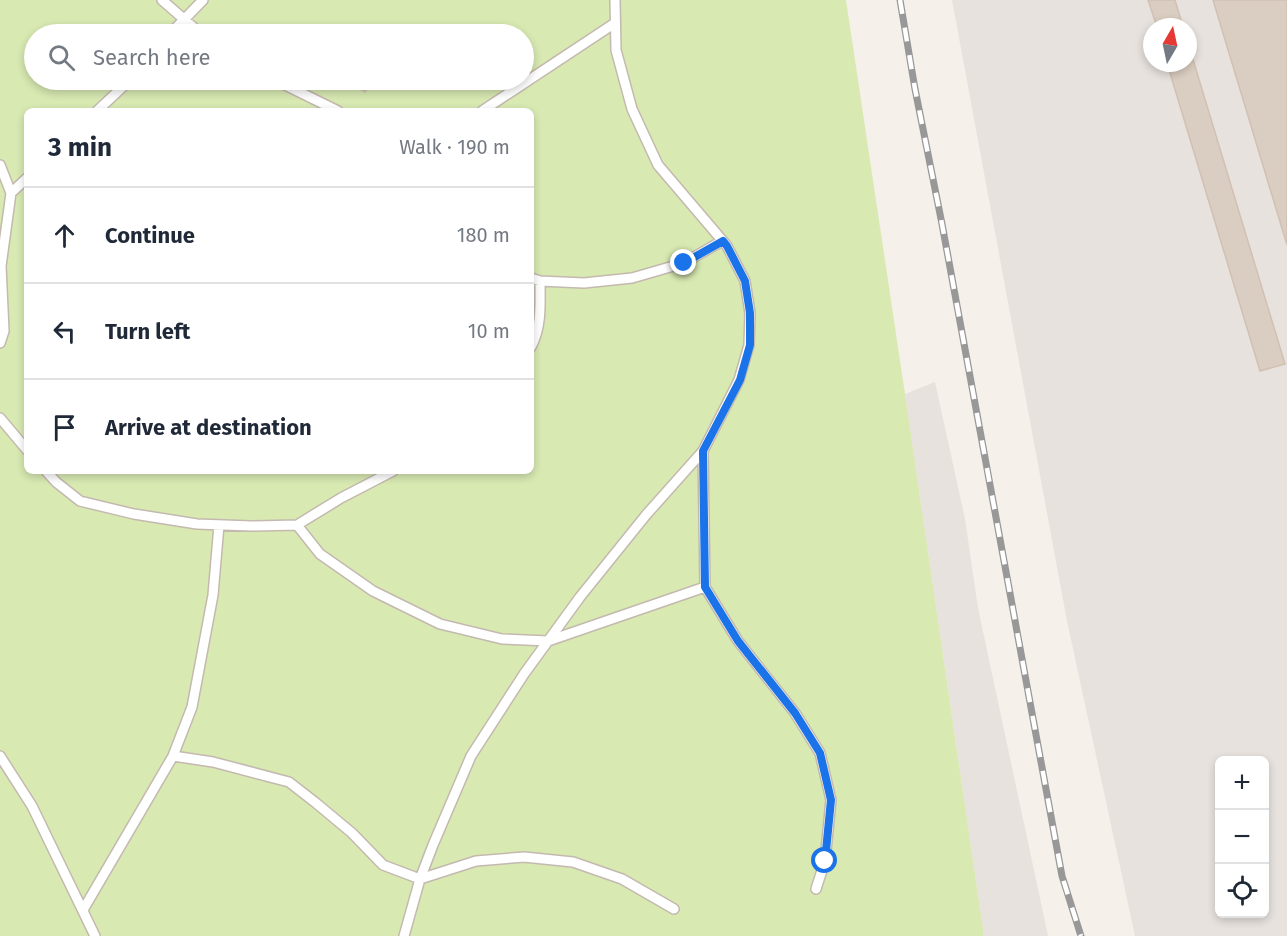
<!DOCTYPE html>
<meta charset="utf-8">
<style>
body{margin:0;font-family:"Fira Sans",sans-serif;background:#f2f2f3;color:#1f2937}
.controls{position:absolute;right:18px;bottom:18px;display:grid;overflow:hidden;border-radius:9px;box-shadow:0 3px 9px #0003}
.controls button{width:54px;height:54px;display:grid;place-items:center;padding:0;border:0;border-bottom:2px solid #e0e1e3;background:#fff;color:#1f2937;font:30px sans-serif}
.compass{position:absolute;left:1143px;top:18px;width:54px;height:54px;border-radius:50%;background:#fff;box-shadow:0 3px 9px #0003;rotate:9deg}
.stop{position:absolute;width:18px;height:18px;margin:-14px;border:4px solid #1a73e8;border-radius:50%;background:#fff}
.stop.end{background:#1a73e8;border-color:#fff;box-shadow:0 2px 6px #0008}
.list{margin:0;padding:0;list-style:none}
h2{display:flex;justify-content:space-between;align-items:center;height:78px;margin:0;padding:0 24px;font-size:26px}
h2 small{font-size:20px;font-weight:400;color:#747a83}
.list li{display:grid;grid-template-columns:39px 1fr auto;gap:18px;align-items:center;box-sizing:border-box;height:96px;padding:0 24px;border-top:2px solid #e0e1e3}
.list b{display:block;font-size:22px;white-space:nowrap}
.list em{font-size:20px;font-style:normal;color:#747a83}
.icon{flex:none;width:33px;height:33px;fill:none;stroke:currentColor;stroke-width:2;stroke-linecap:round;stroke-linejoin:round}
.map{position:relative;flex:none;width:1287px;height:936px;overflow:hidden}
.search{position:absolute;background:#fff;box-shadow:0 3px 9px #0003;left:24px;top:24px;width:510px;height:66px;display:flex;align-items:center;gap:15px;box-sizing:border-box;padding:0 21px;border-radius:33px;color:#747a83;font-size:22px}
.panel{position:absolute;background:#fff;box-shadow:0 3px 9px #0003;left:24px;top:108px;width:510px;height:366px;border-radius:9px}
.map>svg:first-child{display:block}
.industrial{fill:#e7e2de;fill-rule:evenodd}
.green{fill:#d8e9b2;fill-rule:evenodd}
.building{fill:#dacdc1;stroke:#d2c1b2;stroke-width:1.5}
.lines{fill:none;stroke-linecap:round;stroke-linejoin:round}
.lane-casing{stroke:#c4b9af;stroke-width:12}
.lane{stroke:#fff;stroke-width:9}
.rail-casing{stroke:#989898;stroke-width:7}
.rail{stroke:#fff;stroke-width:4.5;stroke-dasharray:14;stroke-linecap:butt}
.route{stroke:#1a73e8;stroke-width:8}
</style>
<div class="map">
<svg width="1287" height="936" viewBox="0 0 1287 936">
<rect width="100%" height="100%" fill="#f5f0e9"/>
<path class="industrial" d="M952 0H1287V936H1135L1067 621ZM1152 27H1188V63H1152ZM1220 760H1264V914H1220Z
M935 382 965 519 978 608 1048 936H984L905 394Z"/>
<path class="green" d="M0 0H846L905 394 984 936H0ZM34 34H524V80H34ZM27 111H531V471H27Z"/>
<path class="building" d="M1148 0H1175L1183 27H1157Z
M1213 0H1287V245Z
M1188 43 1285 364 1260 371 1167 63H1188Z
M346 80H374L365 92Z"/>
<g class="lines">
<g class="lane-casing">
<path id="lane" d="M162 0 201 34
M170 34 203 0
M275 80 338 111
M97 111 130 80
M482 111 615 23
M0 165 11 193
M531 278 540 281 584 283 632 278 684 263 722 241
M0 343 4 331 1 266 11 193 27 178
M531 347C542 326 540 304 540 281
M0 418 27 450
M703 451 705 587 738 641 795 713 820 753 831 800 825 861 816 889
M46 471 56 482 80 501 134 514 197 524 251 526 297 525 341 498 393 471
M297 525 320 554 373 591 440 624 502 639 548 641 705 587
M0 756 32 806 95 936
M173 756 213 762 289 782 316 803 352 833 383 865 420 879 476 861 524 857 573 862 622 879 674 909
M83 910 173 756 192 707 213 595 219 525
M404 936 420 879 433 845 471 756 524 674 580 597 646 515 703 451 739 380 749 345 750 313 745 281 727 246 658 165 632 109 616 50 615 0"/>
</g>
<use href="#lane" class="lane"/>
<g class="rail-casing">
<path id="rail" d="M900 0 915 89 942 224 1062 876 1081 936"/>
</g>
<use href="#rail" class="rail"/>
</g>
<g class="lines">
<path class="route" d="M684 263 723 241 727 246 745 281 750 313V345L740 380 703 451 705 587 738 641 795 713 820 753 831 800 825 861"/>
</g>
</svg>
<div class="controls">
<button>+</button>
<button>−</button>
<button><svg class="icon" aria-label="locate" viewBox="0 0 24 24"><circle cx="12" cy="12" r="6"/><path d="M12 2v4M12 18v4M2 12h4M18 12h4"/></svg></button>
</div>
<svg class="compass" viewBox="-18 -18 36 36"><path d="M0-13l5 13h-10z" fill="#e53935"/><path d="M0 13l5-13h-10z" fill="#747a83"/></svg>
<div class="stop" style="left:825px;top:861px"></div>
<div class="stop end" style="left:684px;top:263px"></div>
<div class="search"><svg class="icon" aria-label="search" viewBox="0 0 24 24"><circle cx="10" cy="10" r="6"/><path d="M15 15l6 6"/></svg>Search here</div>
<section class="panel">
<h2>3 min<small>Walk · 190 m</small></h2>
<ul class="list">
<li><svg class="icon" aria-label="ahead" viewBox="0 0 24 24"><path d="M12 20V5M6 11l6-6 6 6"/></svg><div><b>Continue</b></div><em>180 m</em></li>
<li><svg class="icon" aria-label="left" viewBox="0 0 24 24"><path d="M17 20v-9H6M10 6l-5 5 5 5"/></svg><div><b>Turn left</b></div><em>10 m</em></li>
<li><svg class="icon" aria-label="arrive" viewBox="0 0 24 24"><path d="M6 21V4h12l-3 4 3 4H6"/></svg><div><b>Arrive at destination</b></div></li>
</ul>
</section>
</div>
